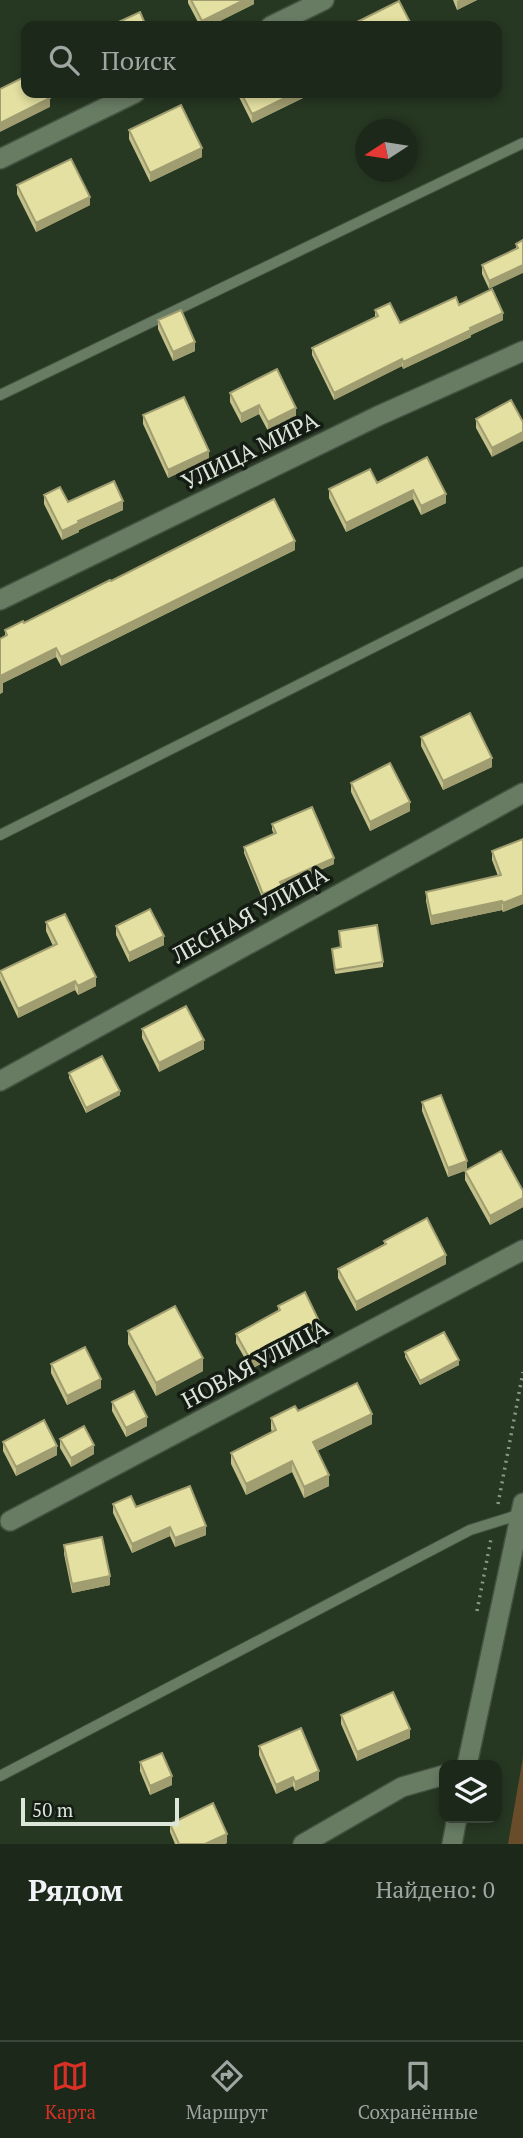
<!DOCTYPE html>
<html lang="ru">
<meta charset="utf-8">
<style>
body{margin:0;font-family:"PT Serif",serif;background:#293527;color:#f1f3f6}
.controls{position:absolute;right:21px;bottom:21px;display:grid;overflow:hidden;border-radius:14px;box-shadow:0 4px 10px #0003}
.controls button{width:63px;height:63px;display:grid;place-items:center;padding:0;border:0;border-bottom:2px solid #3a4539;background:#1c291a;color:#f1f3f6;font:35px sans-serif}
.compass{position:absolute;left:355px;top:119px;width:63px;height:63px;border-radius:50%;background:#1c291a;box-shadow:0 4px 10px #0003;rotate:258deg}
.scale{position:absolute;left:21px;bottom:18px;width:158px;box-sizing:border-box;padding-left:7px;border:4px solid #dce7da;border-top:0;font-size:19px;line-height:24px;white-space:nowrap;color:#dce7da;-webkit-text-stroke:5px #141c13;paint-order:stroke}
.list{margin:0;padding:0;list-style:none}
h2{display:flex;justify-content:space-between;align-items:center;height:91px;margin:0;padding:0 28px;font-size:30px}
h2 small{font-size:23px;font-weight:400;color:#a0a6a2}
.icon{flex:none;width:38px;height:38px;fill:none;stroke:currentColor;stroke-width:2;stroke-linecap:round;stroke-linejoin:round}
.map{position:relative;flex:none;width:523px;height:1844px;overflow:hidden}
.search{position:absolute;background:#1c291a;box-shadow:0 4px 10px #0003;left:21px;right:21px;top:21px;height:77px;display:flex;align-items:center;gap:18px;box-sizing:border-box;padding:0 24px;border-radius:14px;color:#a0a6a2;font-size:26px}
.sheet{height:196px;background:#1c291a}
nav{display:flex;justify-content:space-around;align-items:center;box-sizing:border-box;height:98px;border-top:2px solid #3a4539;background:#1c291a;font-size:19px;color:#a0a6a2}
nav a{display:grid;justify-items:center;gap:4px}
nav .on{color:#d93025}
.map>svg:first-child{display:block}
.green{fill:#694d2a}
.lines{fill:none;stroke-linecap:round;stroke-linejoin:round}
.service-casing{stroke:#445241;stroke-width:12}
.minor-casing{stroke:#445241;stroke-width:22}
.path{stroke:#8a9887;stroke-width:3.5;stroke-dasharray:2 5;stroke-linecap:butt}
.service{stroke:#687c64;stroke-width:10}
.minor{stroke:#687c64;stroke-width:19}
.wall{fill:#c4c18b}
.shaded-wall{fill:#a09d71}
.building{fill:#e4e0a2;stroke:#a09d71;stroke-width:2}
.labels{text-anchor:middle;stroke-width:7;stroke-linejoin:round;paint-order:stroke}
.street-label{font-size:23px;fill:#dce7da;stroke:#141c13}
</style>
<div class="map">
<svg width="523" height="1844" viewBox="0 0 523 1844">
<rect width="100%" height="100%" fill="#263722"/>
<path class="green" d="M523 1757V1844H508Z"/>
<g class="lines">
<g class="service-casing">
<path id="service" d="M0 395 523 143
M0 835 523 572
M0 1776 470 1530 521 1514"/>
</g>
<g class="minor-casing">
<path id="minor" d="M271 26 324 0
M0 159 135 93
M0 600 378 416 523 351
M0 1081 523 793
M10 1521 523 1250
M467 1765 523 1503
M303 1844 402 1787 444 1775
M452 1844 457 1818"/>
</g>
<path class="path" d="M498 1504 523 1372
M477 1611 491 1539"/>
<use href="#service" class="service"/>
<use href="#minor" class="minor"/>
</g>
<path class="wall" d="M188 0H254V4L210 26H200L188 3Z
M453 0H477L457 10Z
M237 93H303V98L252 123Z
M129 130 202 157 150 182 129 139Z
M17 185 90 205 36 232 17 194Z
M523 240 489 289 482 274V265L516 249V244Z
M459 305 503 320 471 335V337L403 369 402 366 334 400 312 355V348L375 317V310L400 323Z
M158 320 195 351 173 361 158 329Z
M230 393 296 417 268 431 259 414 241 423 230 402Z
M511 400 492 457 476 428V419Z
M143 415 209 459 168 478 143 424Z
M427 457 446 503 421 515 413 499 346 532 329 498V489L377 483Z
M44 495 68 502 123 510 79 530V532L62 540 44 504Z
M295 550 61 666 56 657 3 683V692L0 694V639L5 636V630L24 623 111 581Z
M421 737 492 767 443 790 421 746Z
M351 783 410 811 370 831 351 792Z
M272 824 334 864 282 887V892L263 900 244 853V847L274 834 272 830Z
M523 839V904L503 912 502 910 431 925 426 901V892L498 876 492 860V851Z
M46 922 96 986 78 995 75 990 18 1018 0 980V971L53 946 46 931Z
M116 926 164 945 129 962 116 935Z
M339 931 383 962V967L335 974 332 949 341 948Z
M142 1029 204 1049 159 1072 142 1038Z
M69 1073 120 1095 86 1113 69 1078Z
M422 1102 467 1170 448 1177 422 1111Z
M465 1171 523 1191V1207L490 1225 465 1180Z
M384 1241 446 1264 356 1311 338 1278V1269L384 1245Z
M278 1306 319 1330 283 1348V1352L251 1369 236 1343V1334L278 1311Z
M128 1331 203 1371 156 1396 128 1344Z
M405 1352 459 1365 420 1385 405 1357Z
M51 1364 101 1388 67 1405 51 1373Z
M112 1402 147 1426 126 1437 112 1411Z
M298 1411 372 1424 317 1451 329 1486 304 1498 292 1472 246 1495 231 1464V1453L272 1432 271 1429V1418Z
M60 1439 94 1454 71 1467 60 1448Z
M3 1442 57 1455 16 1476 3 1451Z
M113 1504 136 1507 206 1535 175 1547 170 1536 132 1553 113 1513Z
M64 1545 110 1585 72 1593 64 1554Z
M341 1715 410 1738 357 1761 341 1724Z
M259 1746 319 1780 295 1791 293 1786 276 1794 259 1755Z
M140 1762 172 1785 150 1795 140 1771Z
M170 1824 227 1843 224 1844H175L170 1832Z"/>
<path class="shaded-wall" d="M244 0H254V4L210 26H202V21Z
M459 0H477L457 10V1Z
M295 93H303V98L252 123V114Z
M50 98V107L0 132V123Z
M202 148V157L150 182V173Z
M90 197V205L36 232V223Z
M523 265V273L489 289V281Z
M503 313V320L471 335V337L403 369V362Z
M195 342V351L173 361V352Z
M402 359V366L334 400V393Z
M259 405V414L241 423V414Z
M296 408V417L268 431V422Z
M523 432V441L492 457V448Z
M209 451V459L168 478V470Z
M413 490V499L346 532V523Z
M446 494V503L421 515V506Z
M123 501V510L79 530V532L62 540V531L78 521Z
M295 541V550L61 666V657Z
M56 648V657L3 683V692L0 694V676Z
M492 758V767L443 790V781Z
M410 802V811L370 831V822Z
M334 858V864L282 887V892L263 900V894L280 882Z
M523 895V904L503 912V903Z
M502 901V910L431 925V916Z
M164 936V945L129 962V953Z
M96 977V986L78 995V986Z
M75 981V990L18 1018V1009Z
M204 1040V1049L159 1072V1063Z
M120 1091V1095L86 1113V1108Z
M467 1161V1170L448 1177V1168Z
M523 1198V1207L490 1225V1216Z
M446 1255V1264L356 1311V1302Z
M319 1321V1330L283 1348V1352L251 1369V1361L282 1340Z
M203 1358V1371L156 1396V1383Z
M459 1360V1365L420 1385V1381Z
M101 1379V1388L67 1405V1396Z
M372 1414V1424L313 1453V1442Z
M147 1417V1426L126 1437V1428Z
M94 1445V1454L71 1467V1458Z
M57 1446V1455L16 1476V1467Z
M292 1461V1472L246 1495V1484Z
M329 1475V1486L304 1498V1487Z
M206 1526V1535L175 1547V1538Z
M170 1527V1536L132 1553V1544Z
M110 1576V1585L72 1593V1584Z
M410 1729V1738L357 1761V1752Z
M319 1771V1780L295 1791V1782Z
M172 1776V1785L150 1795V1786Z
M293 1777V1786L276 1794V1785Z
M227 1834V1843L224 1844H205Z"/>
<path class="building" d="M191 0H244L202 21Z
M399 1 412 26H349Z
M140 12 146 26H110Z
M26 76V93H48L50 98 0 123V89Z
M241 93H295L252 114Z
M181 105 202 148 150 173 129 130Z
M71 159 90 197 36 223 17 185Z
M523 240V265L489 281 482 265 518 248 516 244Z
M492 289 503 313 470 328 471 330 403 362 402 359 334 393 312 348 378 316 375 310 390 303 400 323 456 297 459 305Z
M181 310 195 342 173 352 158 320Z
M277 369 296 408 268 422 259 405 241 414 230 393Z
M184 397 209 451 168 470 143 415Z
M511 400 523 422V432L492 448 476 419Z
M427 457 446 494 421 506 413 490 346 523 329 489 370 469 377 483Z
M114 481 123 501 78 521 79 523 62 531 44 495 60 487 68 502Z
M274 499 295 541 61 657 56 648 0 676V639L7 635 5 630 23 621 24 623 110 580 111 581Z
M470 713 492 758 443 781 421 737Z
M390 763 410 802 370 822 351 783Z
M312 807 334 858 280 882 282 886 263 894 244 847 276 833 272 824Z
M523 839V895L503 903 502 901 431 916 426 892 501 875 492 851Z
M150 909 164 936 129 953 116 926Z
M65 914 96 977 78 986 75 981 18 1009 0 971 57 944 46 922Z
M377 925 383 962 335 970 332 949 341 947 339 931Z
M186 1006 204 1040 159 1063 142 1029Z
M102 1056 120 1091 86 1108 69 1073Z
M441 1095 467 1161 448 1168 422 1102Z
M501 1151 523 1191V1198L490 1216 465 1171Z
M427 1218 446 1255 356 1302 338 1269 386 1244 384 1241Z
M305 1292 319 1321 282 1340 283 1343 251 1361 236 1334 280 1310 278 1306Z
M175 1306 203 1358 156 1383 128 1331Z
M444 1332 459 1360 420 1381 405 1352Z
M85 1347 101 1379 67 1396 51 1364Z
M357 1383 372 1414 313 1442 329 1475 304 1487 292 1461 246 1484 231 1453 276 1430 271 1418 295 1406 298 1411Z
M134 1391 147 1417 126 1428 112 1402Z
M44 1420 57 1446 16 1467 3 1442Z
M84 1426 94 1445 71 1458 60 1439Z
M190 1486 206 1526 175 1538 170 1527 132 1544 113 1504 131 1496 136 1507Z
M102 1537 110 1576 72 1584 64 1545Z
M393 1692 410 1729 357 1752 341 1715Z
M301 1728 319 1771 295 1782 293 1777 276 1785 259 1746Z
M162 1753 172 1776 150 1786 140 1762Z
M213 1803 227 1834 205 1844H179L170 1824Z"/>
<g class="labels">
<g class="street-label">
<text transform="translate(250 451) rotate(-26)" y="8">УЛИЦА МИРА</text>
<text transform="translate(250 915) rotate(-29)" y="8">ЛЕСНАЯ УЛИЦА</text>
<text transform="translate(255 1364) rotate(-28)" y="8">НОВАЯ УЛИЦА</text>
</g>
</g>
</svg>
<div class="controls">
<button><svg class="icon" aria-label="layers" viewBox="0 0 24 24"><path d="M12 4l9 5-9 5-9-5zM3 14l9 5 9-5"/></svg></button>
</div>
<svg class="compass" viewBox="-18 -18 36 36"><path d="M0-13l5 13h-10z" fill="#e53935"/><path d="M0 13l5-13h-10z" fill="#a0a6a2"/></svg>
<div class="scale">50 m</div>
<div class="search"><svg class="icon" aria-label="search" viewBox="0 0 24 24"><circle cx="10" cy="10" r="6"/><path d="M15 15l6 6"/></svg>Поиск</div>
</div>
<section class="sheet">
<h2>Рядом<small>Найдено: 0</small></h2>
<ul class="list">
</ul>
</section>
<nav>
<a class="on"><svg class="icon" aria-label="map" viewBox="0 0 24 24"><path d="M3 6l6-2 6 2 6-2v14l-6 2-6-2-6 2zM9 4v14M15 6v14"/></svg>Карта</a>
<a><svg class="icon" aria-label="directions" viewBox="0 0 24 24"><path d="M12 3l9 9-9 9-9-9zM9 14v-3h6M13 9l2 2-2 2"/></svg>Маршрут</a>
<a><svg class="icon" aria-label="saved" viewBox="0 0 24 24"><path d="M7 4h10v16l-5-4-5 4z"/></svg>Сохранённые</a>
</nav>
